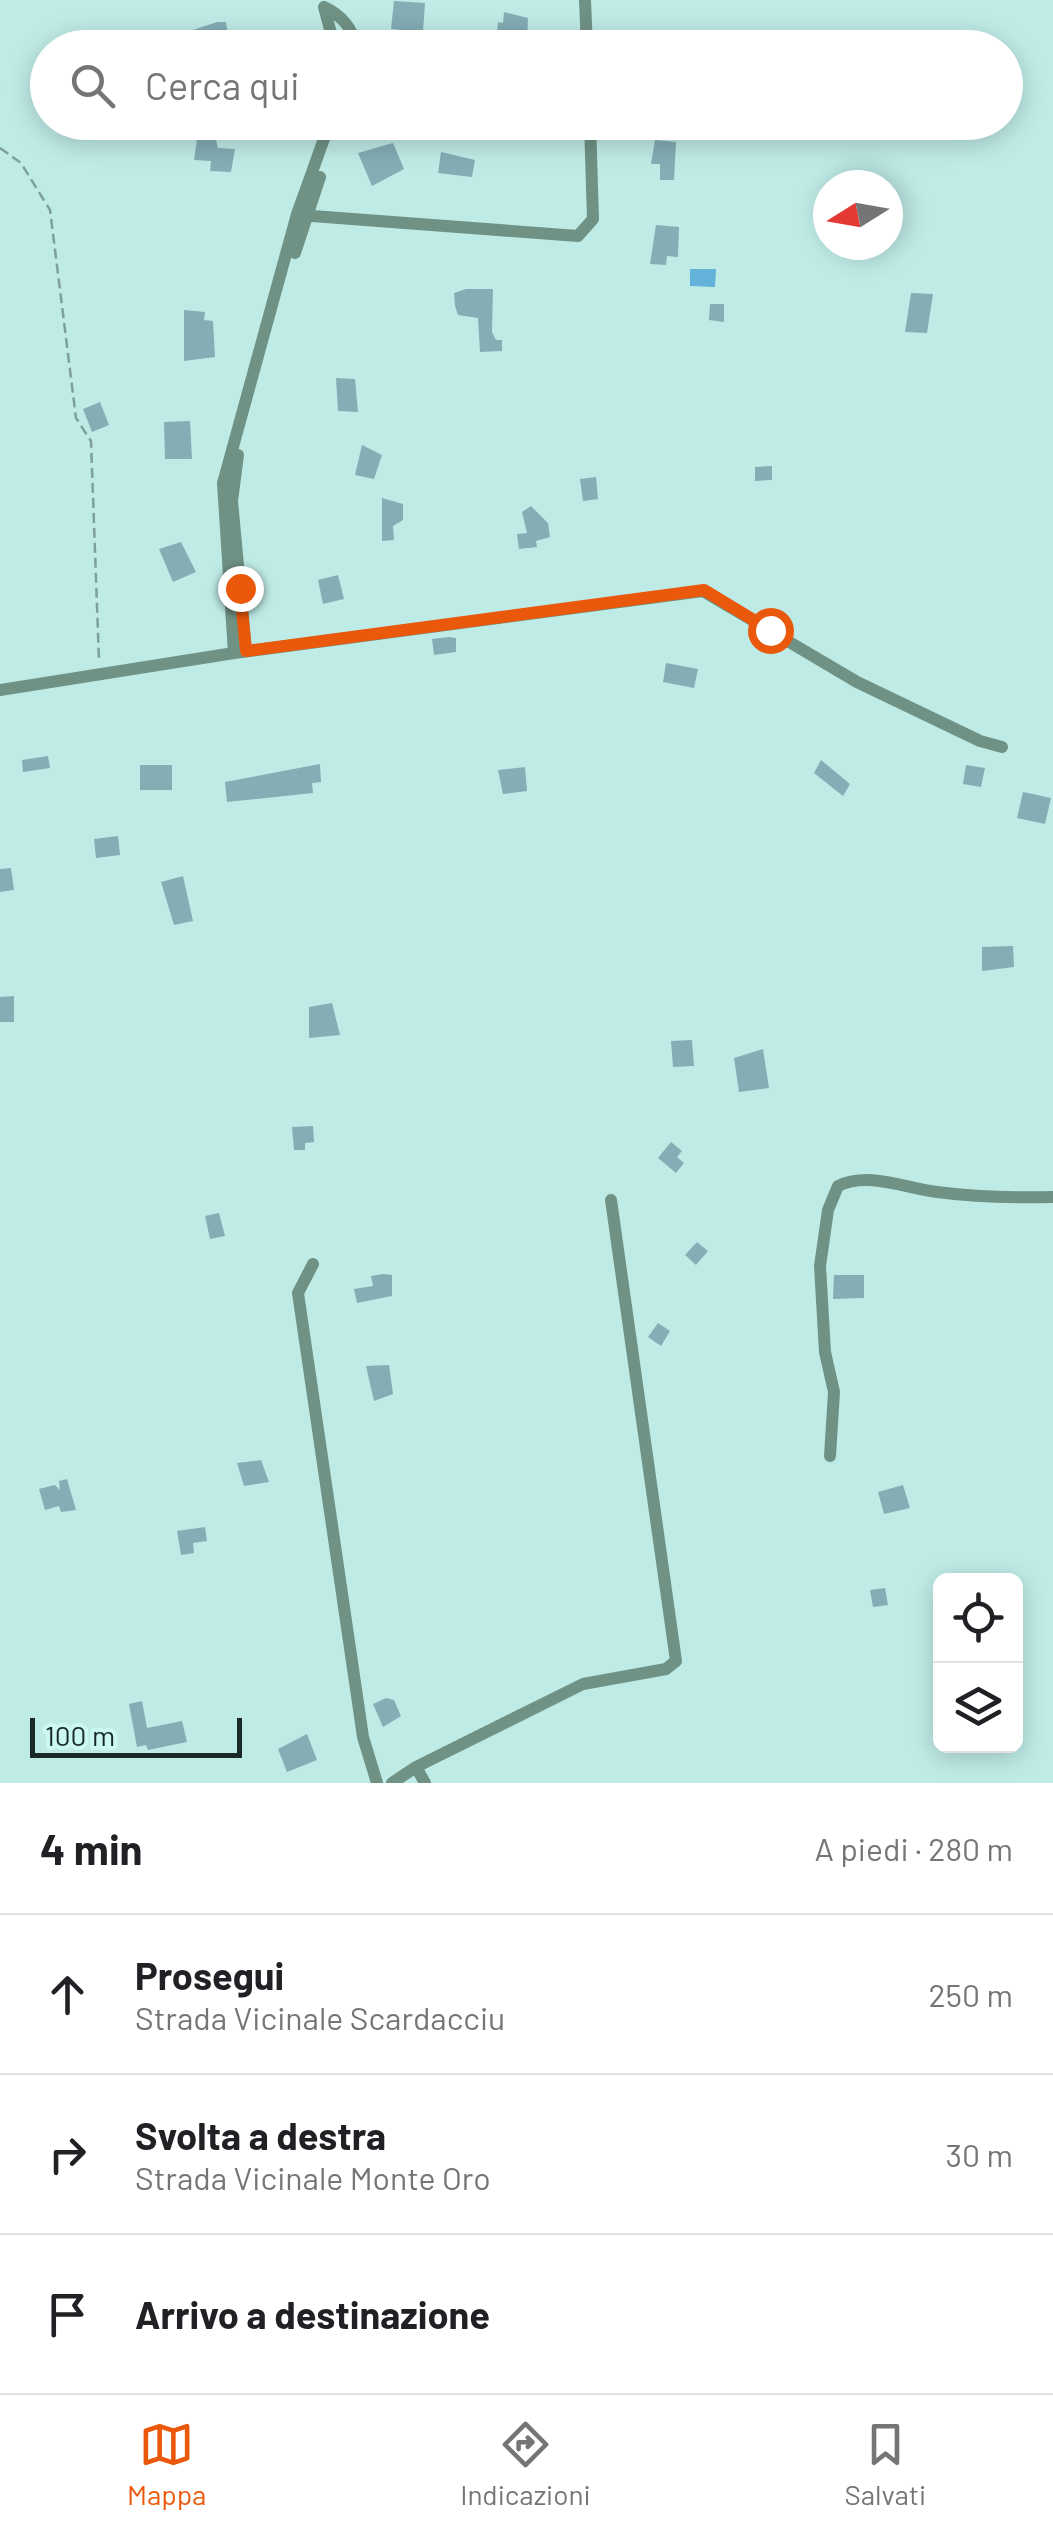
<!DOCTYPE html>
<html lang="it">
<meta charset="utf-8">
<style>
body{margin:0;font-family:Barlow,sans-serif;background:#f2f2f2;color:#202124}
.controls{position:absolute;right:30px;bottom:30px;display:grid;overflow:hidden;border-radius:15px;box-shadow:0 5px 25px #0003}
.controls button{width:90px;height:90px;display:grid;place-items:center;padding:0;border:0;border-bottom:2px solid #e0e0e0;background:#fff;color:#202124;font:50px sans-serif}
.compass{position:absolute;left:813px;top:170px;width:90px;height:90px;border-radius:50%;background:#fff;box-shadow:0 5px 25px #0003;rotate:259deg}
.scale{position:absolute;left:30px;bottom:25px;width:212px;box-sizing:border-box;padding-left:10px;border:5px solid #182928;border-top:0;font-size:28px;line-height:35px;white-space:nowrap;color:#182928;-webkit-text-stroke:8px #ccf8f4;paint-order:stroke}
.stop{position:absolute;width:30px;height:30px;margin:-22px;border:8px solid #ea580c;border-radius:50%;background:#fff}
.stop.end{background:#ea580c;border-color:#fff;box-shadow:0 2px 10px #0008}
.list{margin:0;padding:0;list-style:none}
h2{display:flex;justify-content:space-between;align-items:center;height:130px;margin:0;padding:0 40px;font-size:42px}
h2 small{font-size:32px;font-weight:400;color:#757577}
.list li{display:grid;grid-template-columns:65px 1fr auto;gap:30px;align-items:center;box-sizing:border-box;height:160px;padding:0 40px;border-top:2px solid #e0e0e0}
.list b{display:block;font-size:38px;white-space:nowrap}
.list p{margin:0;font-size:32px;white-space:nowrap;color:#757577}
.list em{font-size:32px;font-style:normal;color:#757577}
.icon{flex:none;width:55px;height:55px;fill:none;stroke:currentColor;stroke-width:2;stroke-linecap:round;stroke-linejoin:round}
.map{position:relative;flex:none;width:1053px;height:1783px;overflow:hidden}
.search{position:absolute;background:#fff;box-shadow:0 5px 25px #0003;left:30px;right:30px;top:30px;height:110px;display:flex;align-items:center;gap:25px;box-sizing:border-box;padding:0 35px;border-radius:55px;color:#757577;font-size:38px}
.sheet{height:610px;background:#fff}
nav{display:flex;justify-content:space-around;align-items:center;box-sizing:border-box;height:140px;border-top:2px solid #e0e0e0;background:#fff;font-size:28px;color:#757577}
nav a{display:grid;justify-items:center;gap:5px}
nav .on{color:#ea580c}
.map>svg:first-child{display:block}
.water{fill:#62b2d9}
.building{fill:#84adb5}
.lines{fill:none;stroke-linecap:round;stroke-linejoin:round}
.path{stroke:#7e9f9c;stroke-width:2.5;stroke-dasharray:10 5;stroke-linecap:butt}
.street{stroke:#6f9284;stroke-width:12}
.route{stroke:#ea580c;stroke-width:12}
</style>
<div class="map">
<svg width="1053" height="1783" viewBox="0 0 1053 1783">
<rect width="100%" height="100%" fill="#bfebe7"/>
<path class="water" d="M690 269H716L715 287 690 286Z"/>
<path class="building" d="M394 1 425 3 423 32 391 29Z
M504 12 528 18 527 48 496 44 498 22 503 23Z
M217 22H226L230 48H195L190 31Z
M197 139 216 140 218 148 235 149 231 172 210 171 211 161 194 160Z
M655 140 676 142 674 180H660V164H651Z
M393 143 404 169 372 186 358 153Z
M441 152 475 160 472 177 438 173Z
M656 225 679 227 678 257 667 256 666 265 650 264Z
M466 289H493L492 332 496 340H502V351L480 352 478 318 458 315 455 306 454 293Z
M911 293 933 294 927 333 905 332Z
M710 304H724V322L709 320Z
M184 310 205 312 204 320 213 321 215 357 184 361Z
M336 378 355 379 358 412 338 411Z
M100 402 109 425 92 432 83 409Z
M190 421 192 459H165L164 422Z
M362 445 382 455 374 479 355 475Z
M772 466V480L755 481V467Z
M596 477 598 499 583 501 580 479Z
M382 498 403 504V520L393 526 394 540 382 541Z
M531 506 548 523 550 537 536 541 537 547 519 549 517 534 527 533 522 512Z
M181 542 196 572 173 582 159 549Z
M338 575 344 599 323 604 318 580Z
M449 637 456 638V652L434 655 432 639Z
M666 663 698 669 694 688 663 682Z
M48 756 50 768 23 772 22 760Z
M821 760 850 784 843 796 814 773Z
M320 764 321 782 312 783 313 793 227 802 225 782Z
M140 765H172V790H140Z
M966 765 985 768 981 787 963 784Z
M525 767 527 791 503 794 498 770Z
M1023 792 1051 798 1045 824 1017 818Z
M118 836 120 855 96 858 94 839Z
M11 868 14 890 0 892V869Z
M183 876 193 921 174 925 161 882Z
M1013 946 1014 967 982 971V947Z
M14 996V1022H0V997Z
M332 1003 340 1035 309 1038V1007Z
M692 1040 694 1066 673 1067 671 1041Z
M763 1049 769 1088 739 1092 734 1058Z
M313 1126 314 1142 305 1143V1150H294L292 1127Z
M671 1142 682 1151 677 1157 684 1163 676 1173 658 1158Z
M219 1213 225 1236 210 1239 205 1216Z
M697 1242 708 1251 696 1265 685 1255Z
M383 1274 392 1275V1296L357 1303 354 1289 373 1286 371 1276Z
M834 1275H864V1298L833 1299Z
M658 1323 670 1331 661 1346 648 1337Z
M389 1365 393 1394 374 1401 366 1366Z
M261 1460 269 1482 244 1486 237 1463Z
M67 1479 76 1510 61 1512 59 1506 45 1510 39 1489 55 1485 60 1490 59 1481Z
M903 1485 910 1508 884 1514 878 1492Z
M205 1527 207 1541 193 1543 194 1553 181 1555 177 1531Z
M885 1588 888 1605 873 1607 870 1590Z
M386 1698 394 1700 401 1716 383 1727 373 1704Z
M142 1701 147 1728 182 1721 187 1742 148 1750 146 1745 137 1747 129 1704Z
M307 1734 317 1760 287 1772 278 1749Z"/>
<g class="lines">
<path class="path" d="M0 148 21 163 50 210 76 418 91 441 99 661"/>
<path class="street" d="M585 0 587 48
M324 7C339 14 356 29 354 48
M324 7 335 48
M299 215 578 236 593 219 590 122
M295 253 320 177
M238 455 232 501 246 651
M234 653 223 483 297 214 330 122
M0 690 234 653 703 591 857 682 980 741 1002 747
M313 1264 298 1293 363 1737 377 1783
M830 1456 834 1392 825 1352 820 1266 828 1210 838 1186C868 1171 905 1188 937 1192 975 1197 1015 1198 1053 1197
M416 1767 583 1684 666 1669 676 1661 611 1200
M392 1783 416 1767 425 1783"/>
</g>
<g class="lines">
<path class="route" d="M240 588 246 651 704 590 770 630"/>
</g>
</svg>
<div class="controls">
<button><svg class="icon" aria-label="locate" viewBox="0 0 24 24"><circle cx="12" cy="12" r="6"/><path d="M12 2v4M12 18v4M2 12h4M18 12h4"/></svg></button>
<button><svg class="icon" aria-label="layers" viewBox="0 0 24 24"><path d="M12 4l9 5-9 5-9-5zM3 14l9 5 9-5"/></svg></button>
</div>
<svg class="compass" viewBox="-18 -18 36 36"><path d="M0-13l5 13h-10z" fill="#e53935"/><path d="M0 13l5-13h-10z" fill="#757577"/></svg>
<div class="scale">100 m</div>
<div class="stop" style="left:770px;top:630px"></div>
<div class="stop end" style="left:240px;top:588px"></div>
<div class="search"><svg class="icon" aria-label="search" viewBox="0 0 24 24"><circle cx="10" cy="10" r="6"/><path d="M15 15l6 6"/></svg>Cerca qui</div>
</div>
<section class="sheet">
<h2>4 min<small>A piedi · 280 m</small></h2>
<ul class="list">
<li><svg class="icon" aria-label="ahead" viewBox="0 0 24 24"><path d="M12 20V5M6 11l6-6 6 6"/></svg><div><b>Prosegui</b><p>Strada Vicinale Scardacciu</p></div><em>250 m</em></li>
<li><svg class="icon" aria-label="right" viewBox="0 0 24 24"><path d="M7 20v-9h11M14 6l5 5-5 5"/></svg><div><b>Svolta a destra</b><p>Strada Vicinale Monte Oro</p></div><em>30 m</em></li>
<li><svg class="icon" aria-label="arrive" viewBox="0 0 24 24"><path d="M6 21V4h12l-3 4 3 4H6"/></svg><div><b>Arrivo a destinazione</b></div></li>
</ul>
</section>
<nav>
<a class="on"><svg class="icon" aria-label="map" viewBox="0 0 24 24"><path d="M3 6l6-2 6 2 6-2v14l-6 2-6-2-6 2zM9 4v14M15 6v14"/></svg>Mappa</a>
<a><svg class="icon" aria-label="directions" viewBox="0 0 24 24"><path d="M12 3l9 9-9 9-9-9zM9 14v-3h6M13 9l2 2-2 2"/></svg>Indicazioni</a>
<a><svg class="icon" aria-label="saved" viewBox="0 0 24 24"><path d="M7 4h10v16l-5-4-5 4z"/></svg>Salvati</a>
</nav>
